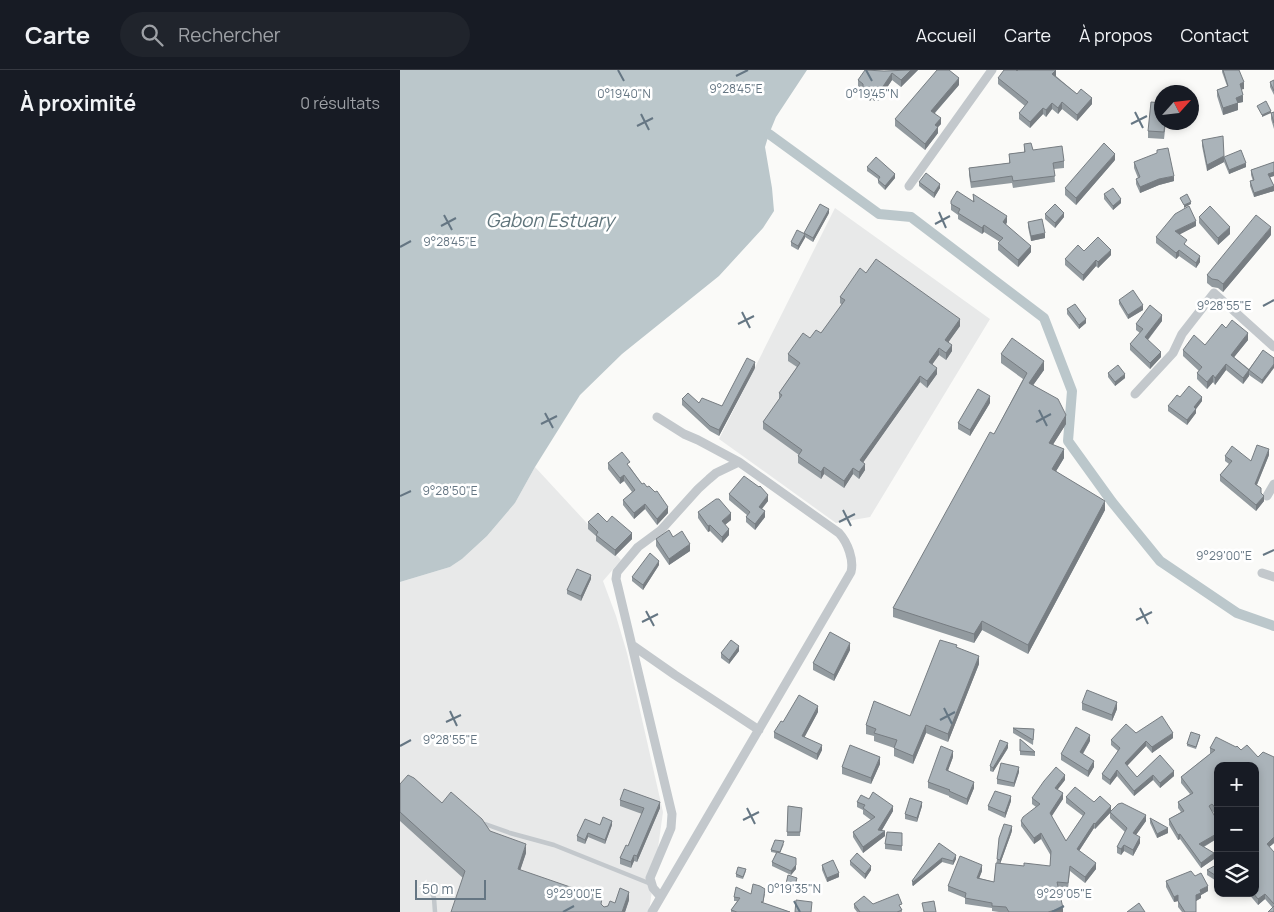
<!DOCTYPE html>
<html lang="fr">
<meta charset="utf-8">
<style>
body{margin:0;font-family:Manrope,sans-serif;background:#20242c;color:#f1f3f6}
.controls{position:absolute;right:15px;bottom:15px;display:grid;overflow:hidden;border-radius:10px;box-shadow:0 2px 8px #0003}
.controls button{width:45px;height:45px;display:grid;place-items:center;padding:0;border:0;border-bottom:1px solid #363941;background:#171b24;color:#f1f3f6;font:25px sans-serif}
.compass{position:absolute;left:754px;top:15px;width:45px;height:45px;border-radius:50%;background:#171b24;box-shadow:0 2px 8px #0003;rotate:63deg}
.scale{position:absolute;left:15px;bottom:12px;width:71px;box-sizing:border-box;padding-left:5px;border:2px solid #657683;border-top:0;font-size:14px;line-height:18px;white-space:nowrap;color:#657683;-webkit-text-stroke:4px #fff;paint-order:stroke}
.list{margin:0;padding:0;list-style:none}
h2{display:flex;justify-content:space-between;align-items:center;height:65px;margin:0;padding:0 20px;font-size:21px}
h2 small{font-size:16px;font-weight:400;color:#9ea1a6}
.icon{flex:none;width:28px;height:28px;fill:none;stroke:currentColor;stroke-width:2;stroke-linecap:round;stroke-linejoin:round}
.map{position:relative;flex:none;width:874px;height:842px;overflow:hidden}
header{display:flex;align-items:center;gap:30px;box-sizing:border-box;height:70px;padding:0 25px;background:#171b24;border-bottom:1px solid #363941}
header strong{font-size:24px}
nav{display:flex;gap:28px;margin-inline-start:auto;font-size:18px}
.search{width:350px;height:45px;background:#20242c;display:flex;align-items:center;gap:12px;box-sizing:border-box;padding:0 18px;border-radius:28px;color:#9ea1a6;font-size:19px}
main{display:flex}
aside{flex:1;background:#171b24}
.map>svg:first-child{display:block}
.built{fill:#e8e9e9}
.water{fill:#bbc7cb}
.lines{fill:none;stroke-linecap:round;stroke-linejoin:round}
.canal{stroke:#bbc7cb;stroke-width:10}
.service{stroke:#c3c8cc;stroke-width:4.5}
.minor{stroke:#c3c8cc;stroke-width:9}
.wall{fill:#929a9f}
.shaded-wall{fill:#777d82}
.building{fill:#aab3b9;stroke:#777d82}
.ticks{fill:none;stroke:#657683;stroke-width:2}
.labels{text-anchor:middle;stroke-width:5;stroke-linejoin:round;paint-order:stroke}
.water-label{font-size:19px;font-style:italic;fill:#60757c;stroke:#fff}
.ticks-label{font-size:12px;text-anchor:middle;fill:#657683;stroke:#fff;stroke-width:5;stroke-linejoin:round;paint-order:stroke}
</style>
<header>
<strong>Carte</strong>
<div class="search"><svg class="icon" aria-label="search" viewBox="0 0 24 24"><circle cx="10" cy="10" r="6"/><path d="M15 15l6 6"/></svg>Rechercher</div>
<nav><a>Accueil</a><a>Carte</a><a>À propos</a><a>Contact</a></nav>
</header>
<main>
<aside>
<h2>À proximité<small>0 résultats</small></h2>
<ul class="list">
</ul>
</aside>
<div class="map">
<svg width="874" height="842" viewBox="0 0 874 842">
<rect width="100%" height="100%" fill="#fafaf8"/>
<path class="built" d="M435 138 590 249 470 447 436 453 319 369Z
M135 397 221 490 203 511 216 546 227 583 263 742 249 842H0V512L50 497 62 489 87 466 115 433Z"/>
<path class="water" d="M0 0H407L376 47 369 64 365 77 372 118 374 141 363 158 319 206 222 284 180 325 135 397 115 433 87 466 62 489 50 497 0 512Z"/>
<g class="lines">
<path class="canal" d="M369 64 479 144 511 147 644 248 672 321 668 371 712 432 760 491 837 543 874 556"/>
<path class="service" d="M85 754 110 763 154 775 251 814
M31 820 34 828 35 842"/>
<path class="minor" d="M509 116 592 0
M735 324 773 283 782 264 814 223 874 277
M867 426 874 414
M862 503 874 507
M232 575 275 605 359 660
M260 826 253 818 250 808 266 770 271 758 272 744 218 517 216 509 217 502 238 477 261 460 298 419 309 409 316 403 339 392
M252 842 451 502C454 490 448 473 439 463L339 392 298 370 284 364 257 347"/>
</g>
<path class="wall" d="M518 0 501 17 492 10 478 31 476 29 474 31 472 28 470 31 463 25V20L458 16V10L484 1Z
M822 0H839L844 19H841L843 32 838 33V40L823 45 817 26V20L827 16 822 2Z
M617 1 656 6 677 24 692 34 677 51 662 39 658 44 652 39 646 47 643 44 630 58 619 49V43L625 36 598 14V8Z
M874 10V25L870 17V12Z
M559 15 535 43 541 54 538 57V63L525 80 495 56V49Z
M874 42V59L871 49V43Z
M766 52 764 69 748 68V61Z
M802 70 824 87 846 97 829 104 824 92 807 101 802 76Z
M624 74 633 80 664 91V98L654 99 655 112 613 118 612 113 571 118 569 105V98L609 93V84L624 82Z
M715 90 676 135 665 125V118Z
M734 92 774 111 759 115 740 123 736 114V109L738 108 734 98Z
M874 92V106L870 107 874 116V121L854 127 850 116V111H853L851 105V100Z
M467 97 495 108 485 120 478 113V109L467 101Z
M519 112 540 118 534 128 519 116Z
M573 124 607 152 606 155 631 182 618 197 598 180V173L600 172 584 162 582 164 558 149V145L551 140V131H573Z
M704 124 721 133 713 140 704 129Z
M429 143 413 172 405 167 398 180 391 176V172L404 163Z
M645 144 664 147 655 158 645 149Z
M799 147 830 164 818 175 799 153Z
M628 152 645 168 631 171 628 157Z
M796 156 779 164 786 176 800 192 796 198 779 186 776 189 756 173V167Z
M871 165 823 222 818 218 812 217 807 213V205Z
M684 181 711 185 698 198 696 196 683 211 665 195V189Z
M466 203 560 256 548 272 552 281 546 290 539 285 532 294 537 304 527 318 520 312 463 392 465 400 459 409 453 404 444 418 424 404 421 409 398 393V386L399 385 363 359V352L379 330V323L397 297 388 291V284L410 268 421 263 442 235 440 233V227Z
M719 230 743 240 728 249 719 234Z
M667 239 686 253 679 259 667 244Z
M762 251 748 270 761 287 750 299 730 280V274L740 263 736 260V254Z
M826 258 848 270 834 287 849 299 863 280 862 314 849 305V306L843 314 826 300 815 315 813 312 807 319 797 309V303L799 301 783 286V280L805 275Z
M601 284 644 300 633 315 666 354 653 374 664 388 656 401 705 440 628 584 582 560 574 573 493 547V538L594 364 623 309 601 293Z
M355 298 319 366 310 361 282 335V329L299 333 322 336Z
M708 303 725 308 715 316 708 307Z
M780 327 802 331 796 339V343L787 355 768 341V336Z
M590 333 570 366 558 359V353Z
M869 385 857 415 864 431 856 441 820 411V405L829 394 825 391V386L851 391Z
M208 393 230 397 242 414 268 443 257 455 245 439 234 449 223 435V430L232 422 224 411 220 414 208 399Z
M329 424 368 431 362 439 365 447 355 460 346 452V447L347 445 329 430Z
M298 442 331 450 325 455 329 465 322 473 310 461 308 462 298 448Z
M188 452H207L232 469 215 486 196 471V466L188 459Z
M273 467 290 481 269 495 256 476V469Z
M259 495 243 520 232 511V507Z
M191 509 181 531 167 524V520Z
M557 578 579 594 548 672 526 663 513 694 494 686V678L474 671V666L466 664V655L510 646Z
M450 580 434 611 413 600V593Z
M339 581 329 594 321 588V583Z
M682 633 717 639 712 651 682 640Z
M418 642 404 667 422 680 417 690 374 668V662L383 652Z
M613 658 634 659 633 675 613 663Z
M736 663 773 668 752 683 746 676 727 696 737 707 760 685 774 706 760 718 753 710 734 726 717 706 710 715 702 709V704L718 681 711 675V670Z
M800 667 796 679 787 676V674Z
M620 669 635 682V686L620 685Z
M690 671 683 684 694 697 688 707 661 690V684Z
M608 678 593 702 590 701V696Z
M810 678 841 680 858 687H874V773L869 777 874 782V842L872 837 865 829 858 835 848 823H855V696H818V747L811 740 818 752V768L804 777 814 789 801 798 780 769 778 770 769 755V749L781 742 778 738V732L790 724 781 713V707L811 683H810Z
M553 687 548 700 574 718 567 735 549 727V726L528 718V712Z
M480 694 471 714 442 704V697Z
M619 702 614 717 597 714V709Z
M665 710 657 720 663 729 651 746 666 771 683 746 666 733V727L694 732 711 741 746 751 736 765 740 773 733 786 724 781 721 785 717 783V777L725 762 710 748V743L695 759 694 758 679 781 696 799 685 813 670 801 668 819 658 818 663 842H599L592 841V838L565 834V828L548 821V816L582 801 579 808 594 812 597 789 612 761 600 794 624 796H650L651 786 641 769 634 774 621 756V751L636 737 632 734V728Z
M0 714 42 733 126 783 120 800 202 835 204 837 215 833 229 830 225 842 63 808 0 751Z
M469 729 493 741 482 760 485 766 463 783 453 767V762L471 750 463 744V740L457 737V732Z
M220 730 260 738 237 792 234 791 231 798 220 794V788L228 776 242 744 220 736Z
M611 731 605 748 588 740V736Z
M388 736 402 738 400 766H387Z
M522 736 517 752 505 749V744Z
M750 748 768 763 757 768 750 753Z
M200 755H212L205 774 188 767 185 774 177 771V766Z
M502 763V781L485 779V774Z
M539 773 556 789 553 795 542 792 513 816 512 815V811Z
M384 774 380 783 396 788V799L391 805 372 796V792L376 783 371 782V780Z
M450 791 471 800 465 809 450 795Z
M818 794V812L807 805V800Z
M422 795 439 807 427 812 422 800Z
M346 801 343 809 336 807V804Z
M795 806 808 821 801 825V828L796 831V842H782L778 837V831L774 832 766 817V811Z
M397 813 394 823 385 822V818Z
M836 823H844L841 827Z
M351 824H365L363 833 390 842H331V840L337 831H334V827Z
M454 834H473L502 838H501L502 842H457L454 838Z"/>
<path class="shaded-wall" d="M511 0H518L501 17V10Z
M656 0V6L652 10V4Z
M492 3V10L478 31V24Z
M559 8V15L531 47V41Z
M844 12V19L840 20V14Z
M472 22V28L470 31V24Z
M476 23V29L474 31V24Z
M843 25V32L838 33V40L823 45V38L836 28Z
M692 28V34L677 51V45Z
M662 32V39L658 44V38Z
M652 33V39L646 47V40Z
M643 38V44L630 58V52Z
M871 41V43L862 47V45Z
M541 48V54L538 57V63L525 80V74L535 55Z
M715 84V90L676 135V128Z
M824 86V92L807 101V95Z
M846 93V97L829 104V100Z
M874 102V106L868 108V104Z
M495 104V108L485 120V116Z
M774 106V111L759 115 740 123V117L759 109Z
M540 114V118L534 128V123Z
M874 116V121L854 127V123Z
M721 129V133L713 140V136Z
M791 132V134L784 138V135Z
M429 139V143L413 172V168Z
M664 143V147L655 158V153Z
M607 146V152L603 159V152Z
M796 151V156L775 167V161Z
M584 155V162L582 164V158Z
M830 157V164L818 175V168Z
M871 157V165L823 222V214Z
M645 163V168L631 171V166Z
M405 164V168L398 180V176Z
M631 176V182L618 197V190Z
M711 180V185L698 198V192Z
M779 180V186L776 189V183Z
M800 186V192L796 198V193Z
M696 190V196L683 211V205Z
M743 235V240L728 249V245Z
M762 245V251L745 273V267Z
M560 249V256L545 277V270Z
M686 249V253L679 259V255Z
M848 263V270L831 291V285Z
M552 275V281L546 290V283Z
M539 278V285L529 299V292Z
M761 282V287L750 299V293Z
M644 291V300L629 321V313Z
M355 292V298L319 366V360Z
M826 294V300L815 315V308Z
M874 294V298L862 314V310Z
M537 298V304L527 318V311Z
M849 300V306L843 314V308Z
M725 304V308L715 316V312Z
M813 305V312L807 319V312Z
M520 306V312L460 397V390Z
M590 326V333L570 366V360Z
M802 327V331L796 339V343L787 355V350L794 337Z
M666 345V354L649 381V373Z
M664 379V388L652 408V399Z
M869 379V385L855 419V414Z
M465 394V400L459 409V402Z
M424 397V404L421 409V402Z
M453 398V404L444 418V411Z
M224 405V411L220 414V408Z
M368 425V431L359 442V437Z
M864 426V431L856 441V435Z
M705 431V440L628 584V575Z
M245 434V439L234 449V443Z
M268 437V443L257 455V449Z
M365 441V447L355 460V454Z
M331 443V450L322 457V451Z
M310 455V461L308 462V456Z
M329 459V465L322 473V467Z
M232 463V469L215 486V480Z
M290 474V481L269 495V489Z
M259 491V495L243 520V515Z
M191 505V509L181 531V526Z
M582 551V560L574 573V564Z
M450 573V580L434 611V605Z
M339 576V581L329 594V590Z
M579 586V594L548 672V664Z
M717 632V639L712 651V645Z
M418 636V642L402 672V666Z
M526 655V663L513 694V686Z
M773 663V668L752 683V677Z
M690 665V671L680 688V682Z
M746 671V676L725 698V693Z
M608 673V678L593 702V698Z
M422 675V680L417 690V684Z
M553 681V687L546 706V700Z
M480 687V694L471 714V708Z
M694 691V697L688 707V701Z
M619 697V702L614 717V713Z
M717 700V706L710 715V710Z
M774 701V706L760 718V713Z
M665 705V710L655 723V718Z
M753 705V710L734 726V721Z
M574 712V718L567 735V729Z
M663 723V729L650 749V743Z
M611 726V731L605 748V743Z
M260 732V738L237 792V786Z
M522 732V736L517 752V748Z
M493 736V741L479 765 485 761V766L463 783V777L478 760Z
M711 736V742L695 759V754Z
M746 745V751L733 769V763Z
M212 751V755L205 774V770Z
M694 753V758L677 784V779Z
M612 756V761L600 794V790Z
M768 758V763L757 768V764Z
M188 763V767L185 774V770Z
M641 763V769L634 774V768Z
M818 763V768L799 779V774Z
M780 764V769L778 770V765Z
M740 767V773L733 786V780Z
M874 767V773L867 779V774Z
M126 774V783L118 807V799Z
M724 775V781L721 785V779Z
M814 783V789L801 798V793Z
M234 785V791L231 798V792Z
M556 785V789L553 795V791Z
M542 788V792L513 816V812Z
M696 793V799L685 813V807Z
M396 795V799L391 805V801Z
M582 795V801L577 814V808Z
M471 796V800L465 809V804Z
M439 803V807L427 812V808Z
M397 808V813L394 823V818Z
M808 816V821L801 825V828L796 831V825L800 820Z
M229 822V830L225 842H222Z
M865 824V829L858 835V829Z
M778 825V831L774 832V827Z
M663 838V842H648L650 841Z"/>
<path class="building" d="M465 0 484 1 511 0 501 10 492 3 478 24 476 23 474 24 472 22 470 24 463 19V14L458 10Z
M537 0H549L559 8 531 41 541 48 535 55 538 57 525 74 495 49Z
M604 0H616L617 1 618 0H656L652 4 677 24 681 19 692 28 677 45 662 32 658 38 652 33 646 40 643 38 630 52 619 43 628 32 598 8Z
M823 0H839L844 12 840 14 843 25 836 28 838 33 823 38 817 20 828 16Z
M874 10V21L870 12Z
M866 31 871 41 862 45 857 36Z
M751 32 762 33V52H765L764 62 748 61Z
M874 42V53L871 43Z
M823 66 824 86 807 95 802 70Z
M631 73 633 80 662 76 664 91 653 93 655 106 613 111 612 106 571 112 569 98 610 93 609 84 625 82 624 74Z
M704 73 715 84 676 128 665 118Z
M768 78 774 106 759 109 740 117 736 109 740 107 734 92 757 83V80Z
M841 80 846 93 829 100 824 87Z
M476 87 495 104 485 116 478 110 480 107 467 97Z
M874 92V102L868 104 874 116 854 123 850 111 854 110 851 100Z
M526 103 540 114 534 123 519 112Z
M713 118 721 129 713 136 704 124Z
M557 121 574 132 573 124 607 146 603 152 631 176 618 190 598 173 603 168 584 155 582 158 558 143 560 139 551 134V131Z
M787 124 791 132 784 135 780 128Z
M420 134 429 139 413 168 404 163Z
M655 134 664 143 655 153 645 144Z
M789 136 796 151 775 161 787 170 784 174 800 186 796 193 779 180 776 183 756 167 775 144Z
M810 136 830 157 818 168 799 147Z
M856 145 871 157 823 214 818 210 812 209 807 205Z
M642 149 645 163 631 166 628 152Z
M397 160 405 164 398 176 391 172Z
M698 167 711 180 698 192 696 190 683 205 665 189 678 175 684 181Z
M476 189 560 249 545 270 552 275 546 283 539 278 529 292 537 298 527 311 520 306 460 390 465 394 459 402 453 398 444 411 424 397 421 402 398 386 402 380 363 352 382 325 379 323 400 293 388 284 403 263 410 268 416 260 421 263 445 230 440 227 460 198 466 203Z
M733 220 743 235 728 245 719 230Z
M675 234 686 249 679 255 667 239Z
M750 235 762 245 745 267 761 282 750 293 730 274 743 259 736 254Z
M832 250 848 263 831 285 849 300 843 308 826 294 815 308 813 305 807 312 797 303 802 297 783 280 794 265 805 275 822 254 826 258Z
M612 268 644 291 629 313 658 329 666 345 649 373 664 379 652 399 705 431 628 575 582 551 574 564 493 538 590 362 594 364 627 303 601 284Z
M863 280 874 288V294L862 310 849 300Z
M347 288 355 292 319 360 310 356 282 329 288 323 299 333 302 328 322 336Z
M718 295 725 304 715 312 708 303Z
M789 316 802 327 794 337 796 339 787 350 768 336 777 325 780 327Z
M578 319 590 326 570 360 558 353Z
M857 375 869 379 855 414 861 418V423L864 426 856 435 820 405 832 391 825 386 832 376 851 391Z
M222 382 230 392 227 394 242 414 244 413 247 417 249 416 255 422 257 421 268 437 257 449 245 434 234 443 223 430 235 420 224 405 220 408 208 393Z
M344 406 359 417 360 416 368 425 359 437 365 441 355 454 346 447 350 442 329 424Z
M316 429H319L331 443 322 451 329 459 322 467 310 455 308 456 298 442Z
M198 443 207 452 212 446 232 463 215 480 196 465 198 462 188 452Z
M269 460 273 467 282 461 290 474 269 489 256 469Z
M250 483 259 491 243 515 232 507Z
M177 499 191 505 181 526 167 520Z
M430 562 450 573 434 605 413 593Z
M331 570 339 576 329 590 321 583Z
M540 570 557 575 556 577 579 586 548 664 526 655 513 686 494 678 497 670 474 663 476 659 466 655 474 631 510 646Z
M687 620 717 632 712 645 682 633Z
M399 625 418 636 402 666 422 675 417 684 374 662 381 651 383 652Z
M762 646 773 663 752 677 746 671 725 693 737 707 760 685 774 701 760 713 753 705 734 721 717 700 710 710 702 704 720 678 711 670 726 654 736 663Z
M676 657 690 665 680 682 694 691 688 701 661 684Z
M613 658 634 659 633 670Z
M791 662 800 665 796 677 787 674Z
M816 667 836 677 837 676 841 680 847 675 858 687 863 682 874 687V767L867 774 874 782V834L865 824 858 829 853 823H855V696H818V741L812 734 809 736 818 752V763L799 774 814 783 801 793 780 764 778 765 769 749 784 741 778 732 793 723 781 707 815 680 810 678Z
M620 669 635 682 620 681Z
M600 670 608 673 593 698 590 696Z
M450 675 480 687 471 708 442 697Z
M541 676 553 681 546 700 574 712 567 729 549 721 550 720 528 712Z
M601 693 619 697 614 713 597 709Z
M656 697 665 705 655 718 663 723 650 743 666 771 685 743 666 727 675 717 694 732 700 726 711 736 695 754 694 753 677 779 696 793 685 807 670 796 668 813 657 812 663 838 648 842H609L606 837 592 836V833L565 828 566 823 548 816 560 786 582 795 577 808 594 812 596 793 624 796V793L650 796 651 781 641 763 634 768 621 751 623 747 640 734 632 728 644 711Z
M8 705 14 708 42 733 51 722 82 749 90 761 126 774 118 799 202 828 201 834 204 837 208 836 210 831 215 833 220 818 229 822 222 842H51L65 801 0 742V714Z
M224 719 260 732 237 786 234 785 231 792 220 788 226 775 228 776 244 738 220 730Z
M595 721 611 726 605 743 588 736Z
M473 722 493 736 478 760 485 761 463 777 453 762 475 747 463 738 465 735 457 732 461 725 469 729Z
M510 728 522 732 517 748 505 744Z
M722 733 746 745 733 763 740 767 733 780 724 775 721 779 717 777 727 758 710 742 718 734Z
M388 736 402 738 400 762H387Z
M203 747 212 751 205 770 188 763 185 770 177 766 185 749 200 755Z
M750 748 768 758 757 764Z
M604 754 612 756 600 790 597 789 599 768Z
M487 762 502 763V776L485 774Z
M375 770 384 771 380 782 371 780Z
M539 773 556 785 553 791 542 788 513 812 512 811Z
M377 782 396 788V795L391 801 372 792Z
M457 783 471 796 465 804 450 791Z
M433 790 439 803 427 808 422 795Z
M818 794V807L807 800Z
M338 797 346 799 343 807 336 804Z
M791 801 795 806 801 803 808 816 800 820 801 823 796 825V842H785L778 831V825L774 827 766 811Z
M388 805 397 808 394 818H385Z
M353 814 360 816 365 819 363 832H361L390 842H337L331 840 340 828 334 827 336 817 351 824Z
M498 824 502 834 499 835 502 840 497 842H460L454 834 464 826 473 834Z
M396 830 412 832 411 842H395Z
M534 831 536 842H524L522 833Z
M739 833 745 842H727Z
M874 836V842H868Z"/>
<path class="ticks" d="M218 0 224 11M466 0 472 11M336 6 348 0M735 42 743 58M241 44 249 60M731 54 747 46M237 56 253 48M539 142 546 158M44 145 52 160M535 154 550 146M41 156 56 148M0 177 11 171M863 236 874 230M342 242 350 258M338 254 354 246M639 340 647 356M145 343 153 358M636 352 651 344M141 354 157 346M0 426 11 421M443 440 451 456M439 452 455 444M863 485 874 480M740 538 748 554M246 541 254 556M736 550 752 542M242 552 258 544M544 638 552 654M50 641 57 656M540 650 555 642M46 652 61 645M0 676 11 670M347 738 355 754M343 750 359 742M394 831 400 842M163 842 174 836M652 842 664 836"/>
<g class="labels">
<g class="water-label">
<text x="150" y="157">Gabon Estuary</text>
</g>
</g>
<g class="ticks-label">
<text x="336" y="23">9°28'45"E</text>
<text x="224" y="28">0°19'40"N</text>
<text x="472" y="28">0°19'45"N</text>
<text x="50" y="176">9°28'45"E</text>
<text x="824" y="240">9°28'55"E</text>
<text x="50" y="425">9°28'50"E</text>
<text x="824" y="490">9°29'00"E</text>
<text x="50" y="674">9°28'55"E</text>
<text x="394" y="823">0°19'35"N</text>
<text x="174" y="828">9°29'00"E</text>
<text x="664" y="828">9°29'05"E</text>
</g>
</svg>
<div class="controls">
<button>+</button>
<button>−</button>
<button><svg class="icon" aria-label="layers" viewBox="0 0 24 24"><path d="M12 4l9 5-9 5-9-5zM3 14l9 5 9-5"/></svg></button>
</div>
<svg class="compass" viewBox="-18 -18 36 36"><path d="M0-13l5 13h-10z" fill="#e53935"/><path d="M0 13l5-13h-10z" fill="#9ea1a6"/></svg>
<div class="scale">50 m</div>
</div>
</main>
